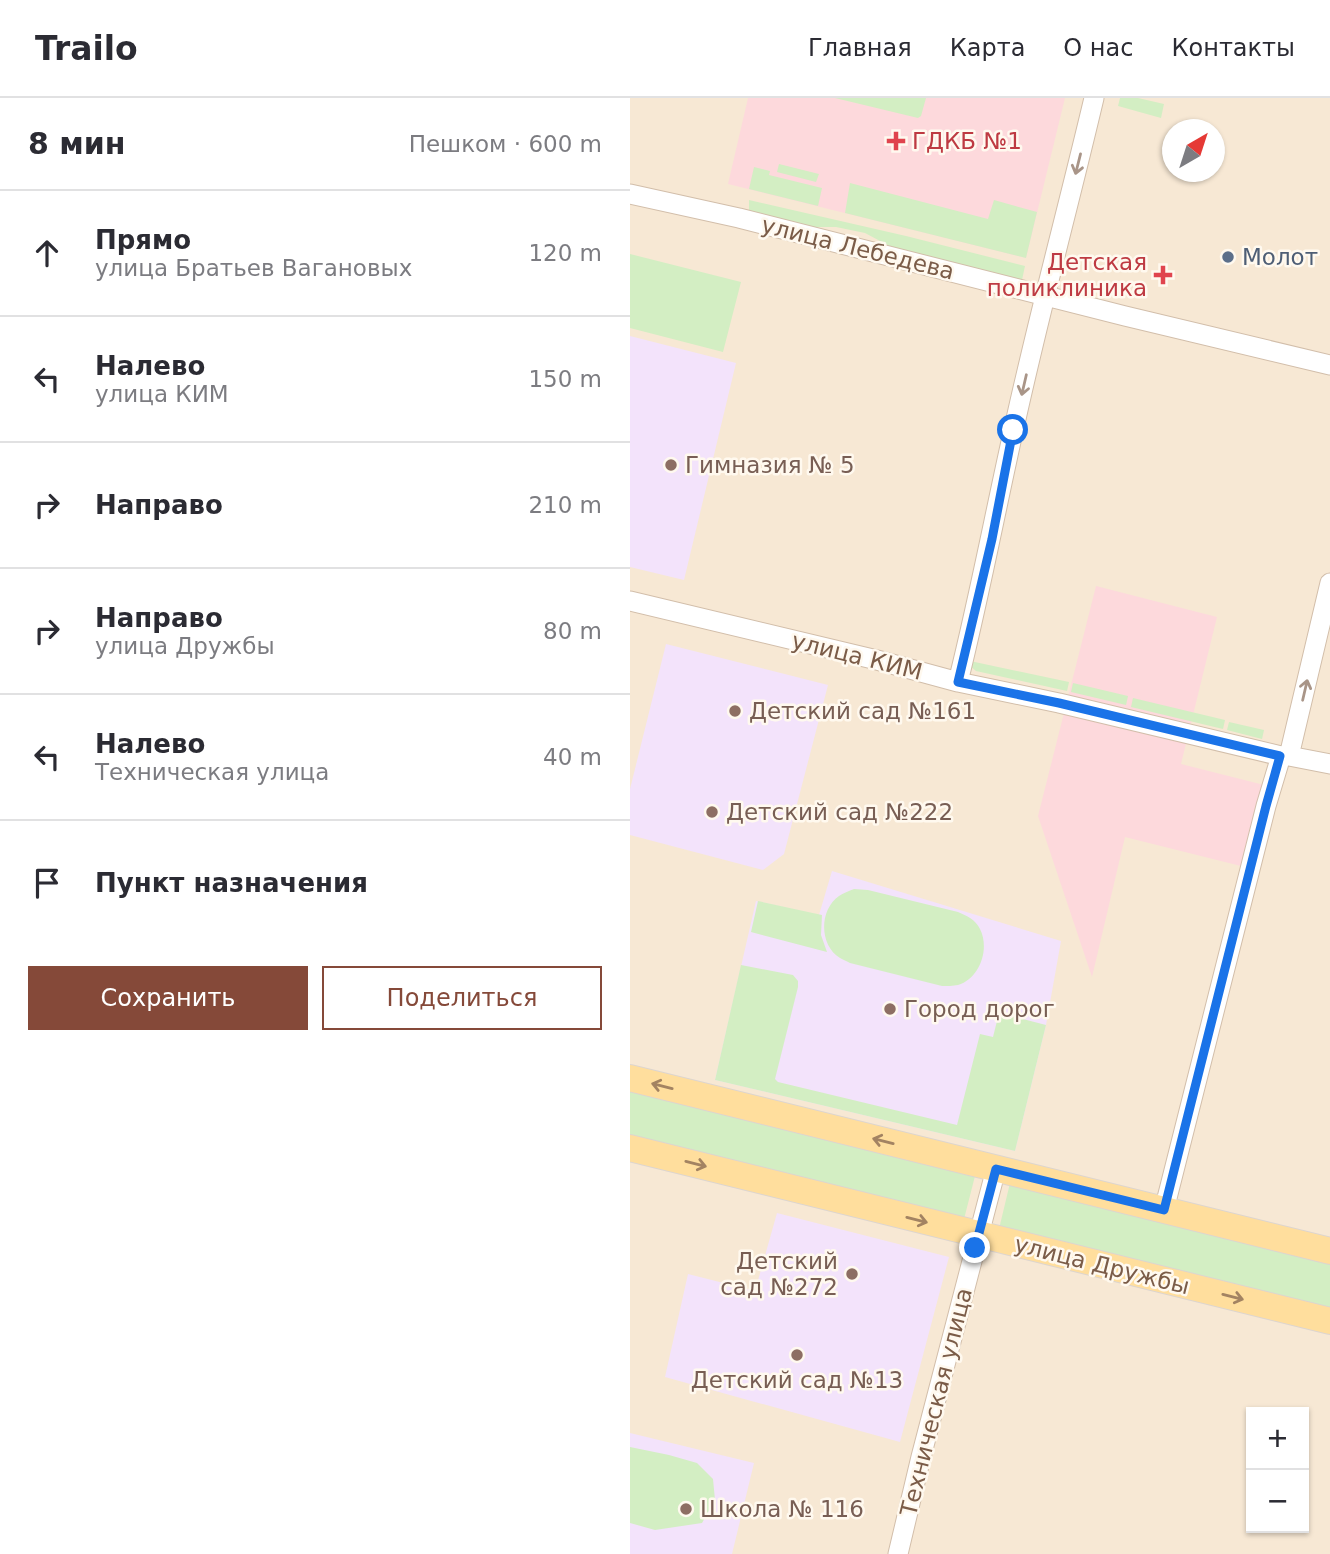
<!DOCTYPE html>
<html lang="ru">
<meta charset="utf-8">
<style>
body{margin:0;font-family:"DejaVu Sans",sans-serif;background:#f7f7f7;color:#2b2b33}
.controls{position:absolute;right:21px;bottom:21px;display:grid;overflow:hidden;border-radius:0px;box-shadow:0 2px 5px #0004}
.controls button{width:63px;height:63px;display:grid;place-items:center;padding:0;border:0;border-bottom:2px solid #e1e1e2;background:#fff;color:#2b2b33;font:35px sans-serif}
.compass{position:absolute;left:532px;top:21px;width:63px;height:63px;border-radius:50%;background:#fff;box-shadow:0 2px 5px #0004;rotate:39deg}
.stop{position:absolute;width:21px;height:21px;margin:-16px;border:5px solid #1a73e8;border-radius:50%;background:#fff}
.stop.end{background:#1a73e8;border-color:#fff;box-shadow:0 2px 7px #0008}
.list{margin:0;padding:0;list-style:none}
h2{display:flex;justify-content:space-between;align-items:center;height:91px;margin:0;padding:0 28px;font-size:30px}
h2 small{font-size:23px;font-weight:400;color:#7c7c81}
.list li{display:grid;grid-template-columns:46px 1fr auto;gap:21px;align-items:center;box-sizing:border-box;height:126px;padding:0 28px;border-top:2px solid #e1e1e2}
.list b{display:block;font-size:26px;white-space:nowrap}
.list p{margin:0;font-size:23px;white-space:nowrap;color:#7c7c81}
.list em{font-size:23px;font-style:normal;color:#7c7c81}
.actions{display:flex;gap:14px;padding:21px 28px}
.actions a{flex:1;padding:16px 0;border:2px solid #854939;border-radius:0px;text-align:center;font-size:24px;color:#854939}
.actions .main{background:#854939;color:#fff}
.icon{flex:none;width:38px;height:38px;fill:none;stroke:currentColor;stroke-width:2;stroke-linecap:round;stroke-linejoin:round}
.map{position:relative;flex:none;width:700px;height:1456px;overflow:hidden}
header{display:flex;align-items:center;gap:42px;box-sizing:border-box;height:98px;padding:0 35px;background:#fff;border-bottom:2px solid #e1e1e2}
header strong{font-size:33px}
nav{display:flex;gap:38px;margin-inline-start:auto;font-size:24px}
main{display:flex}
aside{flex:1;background:#fff}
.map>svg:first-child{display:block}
.residential{fill:#f7e8d4;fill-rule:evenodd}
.education{fill:#f3e3fb}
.medical{fill:#fdd9dc}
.green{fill:#d3eec3}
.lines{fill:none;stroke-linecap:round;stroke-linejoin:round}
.minor-casing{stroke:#d2beaa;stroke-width:21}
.major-casing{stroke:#ddd5cf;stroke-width:28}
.minor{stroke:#fff;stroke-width:19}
.major{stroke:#ffde9d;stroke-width:26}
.oneway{stroke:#a99588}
.oneway2{stroke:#a38362}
.route{stroke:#1a73e8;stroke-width:9}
.health-dot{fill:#e0444e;stroke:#fff9ef;stroke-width:2.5}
.service-dot{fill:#5c6f8a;stroke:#fff9ef;stroke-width:2.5}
.education-dot{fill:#8d6e63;stroke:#fff9ef;stroke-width:2.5}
.labels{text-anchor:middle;stroke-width:5;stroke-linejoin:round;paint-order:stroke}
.health-label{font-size:23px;fill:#be3a42;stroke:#fff9ef;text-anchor:start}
.street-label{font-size:23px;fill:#7b5c48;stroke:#fff9ef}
.service-label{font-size:23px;fill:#4e5e75;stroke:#fff9ef;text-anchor:start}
.education-label{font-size:23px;fill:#785e54;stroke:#fff9ef;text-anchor:start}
</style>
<header>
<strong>Trailo</strong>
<nav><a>Главная</a><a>Карта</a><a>О нас</a><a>Контакты</a></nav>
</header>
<main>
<aside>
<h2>8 мин<small>Пешком · 600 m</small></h2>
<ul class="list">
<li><svg class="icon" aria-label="ahead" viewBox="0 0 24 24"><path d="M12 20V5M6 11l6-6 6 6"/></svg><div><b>Прямо</b><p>улица Братьев Вагановых</p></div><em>120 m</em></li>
<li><svg class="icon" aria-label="left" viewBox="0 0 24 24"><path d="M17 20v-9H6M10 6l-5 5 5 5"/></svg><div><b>Налево</b><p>улица КИМ</p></div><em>150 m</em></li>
<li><svg class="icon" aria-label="right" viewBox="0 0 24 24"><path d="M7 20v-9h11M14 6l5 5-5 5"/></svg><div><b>Направо</b></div><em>210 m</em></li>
<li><svg class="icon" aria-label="right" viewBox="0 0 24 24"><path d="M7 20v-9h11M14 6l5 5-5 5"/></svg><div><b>Направо</b><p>улица Дружбы</p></div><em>80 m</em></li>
<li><svg class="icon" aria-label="left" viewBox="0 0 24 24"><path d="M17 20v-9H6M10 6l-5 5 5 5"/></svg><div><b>Налево</b><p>Техническая улица</p></div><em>40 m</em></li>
<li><svg class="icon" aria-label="arrive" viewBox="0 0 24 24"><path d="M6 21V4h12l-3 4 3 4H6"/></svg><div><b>Пункт назначения</b></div></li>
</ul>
<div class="actions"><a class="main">Сохранить</a><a>Поделиться</a></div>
</aside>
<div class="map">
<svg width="700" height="1456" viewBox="0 0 700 1456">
<rect width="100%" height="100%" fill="#fef6e7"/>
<path class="residential" d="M0 0H700V1456H0ZM542 32H584V74H542ZM621 1314H674V1430H621Z"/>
<path class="education" d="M0 238 106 265 54 482 0 469Z
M36 546 198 587 154 756 133 772 0 737V691Z
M202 773 431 843 416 927 385 1053 85 982 126 803 189 817Z
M147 1115 319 1159 270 1344 35 1279 58 1176 125 1193Z
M0 1335 124 1365 102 1456H0Z"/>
<path class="medical" d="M118 0H435L396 160 98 86Z
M466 488 587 519 551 666 634 687 615 769 495 739 462 879 408 718Z"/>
<path class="green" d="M205 0H296L291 18 288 20Z
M490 0H508L534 6 531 20 488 8Z
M149 66 189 76 186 84 147 74Z
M124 69 140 73 139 77 192 90 188 108 119 91Z
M220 85 358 121 364 102 407 114 396 160 215 115Z
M119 102 276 138 395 168 392 182 267 152 235 135 206 129H180L122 116 119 112Z
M0 156 111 184 93 254 0 230Z
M340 563 439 584 437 593 346 573 340 568Z
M443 585 498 598 496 607 441 594Z
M503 600 595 622 593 631 501 609Z
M599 624 634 632 632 641 597 632Z
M224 791 238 792 328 814C337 818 345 821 350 831 360 851 350 880 328 887 323 888 317 888 312 888L220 865C217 863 213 862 210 860 189 847 189 812 209 798 213 795 219 793 224 791Z
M128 803 192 817 191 837 197 854 121 834Z
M111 867 163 877 168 883V889L145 981 148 984 327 1027 350 936 363 939 369 915 416 927 385 1053 85 982Z
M0 991 345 1078 333 1125 0 1041Z
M380 1085 700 1163V1213L369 1131Z
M0 1349 39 1357 67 1365 83 1381 85 1402 72 1425 25 1432 0 1425Z"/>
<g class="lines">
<g class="minor-casing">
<path id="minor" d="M0 96 109 120 495 218 700 267
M0 503 247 562 328 584 429 605 651 658H659L700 666
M328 584C349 500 365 415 384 330 408 220 438 110 464 0
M659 658 700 485
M534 1112 636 708 651 658
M268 1456 291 1359 366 1071"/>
</g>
<g class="major-casing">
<path id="major" d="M0 980 700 1153
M0 1050 700 1223"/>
</g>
<use href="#minor" class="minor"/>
<use href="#major" class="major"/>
</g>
<defs><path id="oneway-shaft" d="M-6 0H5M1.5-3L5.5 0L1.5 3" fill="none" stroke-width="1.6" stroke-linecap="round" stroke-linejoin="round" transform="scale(1.75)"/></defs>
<g class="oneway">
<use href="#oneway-shaft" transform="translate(448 66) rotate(104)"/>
<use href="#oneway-shaft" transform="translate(394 287) rotate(103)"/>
<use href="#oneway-shaft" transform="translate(675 592) rotate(-77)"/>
</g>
<g class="oneway2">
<use href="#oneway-shaft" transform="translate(32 988) rotate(-166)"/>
<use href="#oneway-shaft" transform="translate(253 1043) rotate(-166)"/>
<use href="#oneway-shaft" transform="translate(66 1066) rotate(14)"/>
<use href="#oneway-shaft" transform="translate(287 1122) rotate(14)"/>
<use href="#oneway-shaft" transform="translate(603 1199) rotate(14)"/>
</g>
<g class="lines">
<path class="route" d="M345 1150 366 1071 534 1112 636 708 650 658 429 605 328 584 362 441 383 332"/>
</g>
<g class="health-dot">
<path d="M262.5 32.5h7v7h7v7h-7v7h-7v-7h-7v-7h7z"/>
<path d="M529.5 166.5h7v7h7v7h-7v7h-7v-7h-7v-7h7z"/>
</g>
<circle class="service-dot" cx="598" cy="159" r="7"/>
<g class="education-dot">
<circle cx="41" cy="367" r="7"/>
<circle cx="105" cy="613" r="7"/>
<circle cx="82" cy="714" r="7"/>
<circle cx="260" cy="911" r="7"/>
<circle cx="222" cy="1176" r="7"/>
<circle cx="167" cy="1257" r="7"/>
<circle cx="56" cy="1411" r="7"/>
</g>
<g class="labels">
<g class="health-label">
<text x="282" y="51">ГДКБ №1</text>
<text x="517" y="172" text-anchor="end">Детская<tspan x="517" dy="26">поликлиника</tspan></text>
</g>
<g class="street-label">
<text transform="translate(228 150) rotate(14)" y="8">улица Лебедева</text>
<text transform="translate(227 558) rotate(14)" y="8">улица КИМ</text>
<text transform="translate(472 1167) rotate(14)" y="8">улица Дружбы</text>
<text transform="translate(306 1304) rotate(-76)" y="8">Техническая улица</text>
</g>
<g class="service-label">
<text x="612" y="167">Молот</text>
</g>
<g class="education-label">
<text x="55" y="375">Гимназия № 5</text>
<text x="119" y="621">Детский сад №161</text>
<text x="96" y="722">Детский сад №222</text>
<text x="274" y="919">Город дорог</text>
<text x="208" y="1171" text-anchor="end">Детский<tspan x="208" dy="26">сад №272</tspan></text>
<text x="167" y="1290" text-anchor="middle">Детский сад №13</text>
<text x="70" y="1419">Школа № 116</text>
</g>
</g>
</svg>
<div class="controls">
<button>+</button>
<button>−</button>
</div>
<svg class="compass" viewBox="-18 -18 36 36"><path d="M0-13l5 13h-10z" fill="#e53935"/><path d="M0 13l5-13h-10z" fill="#7c7c81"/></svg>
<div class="stop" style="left:383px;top:332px"></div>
<div class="stop end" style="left:345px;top:1150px"></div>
</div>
</main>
